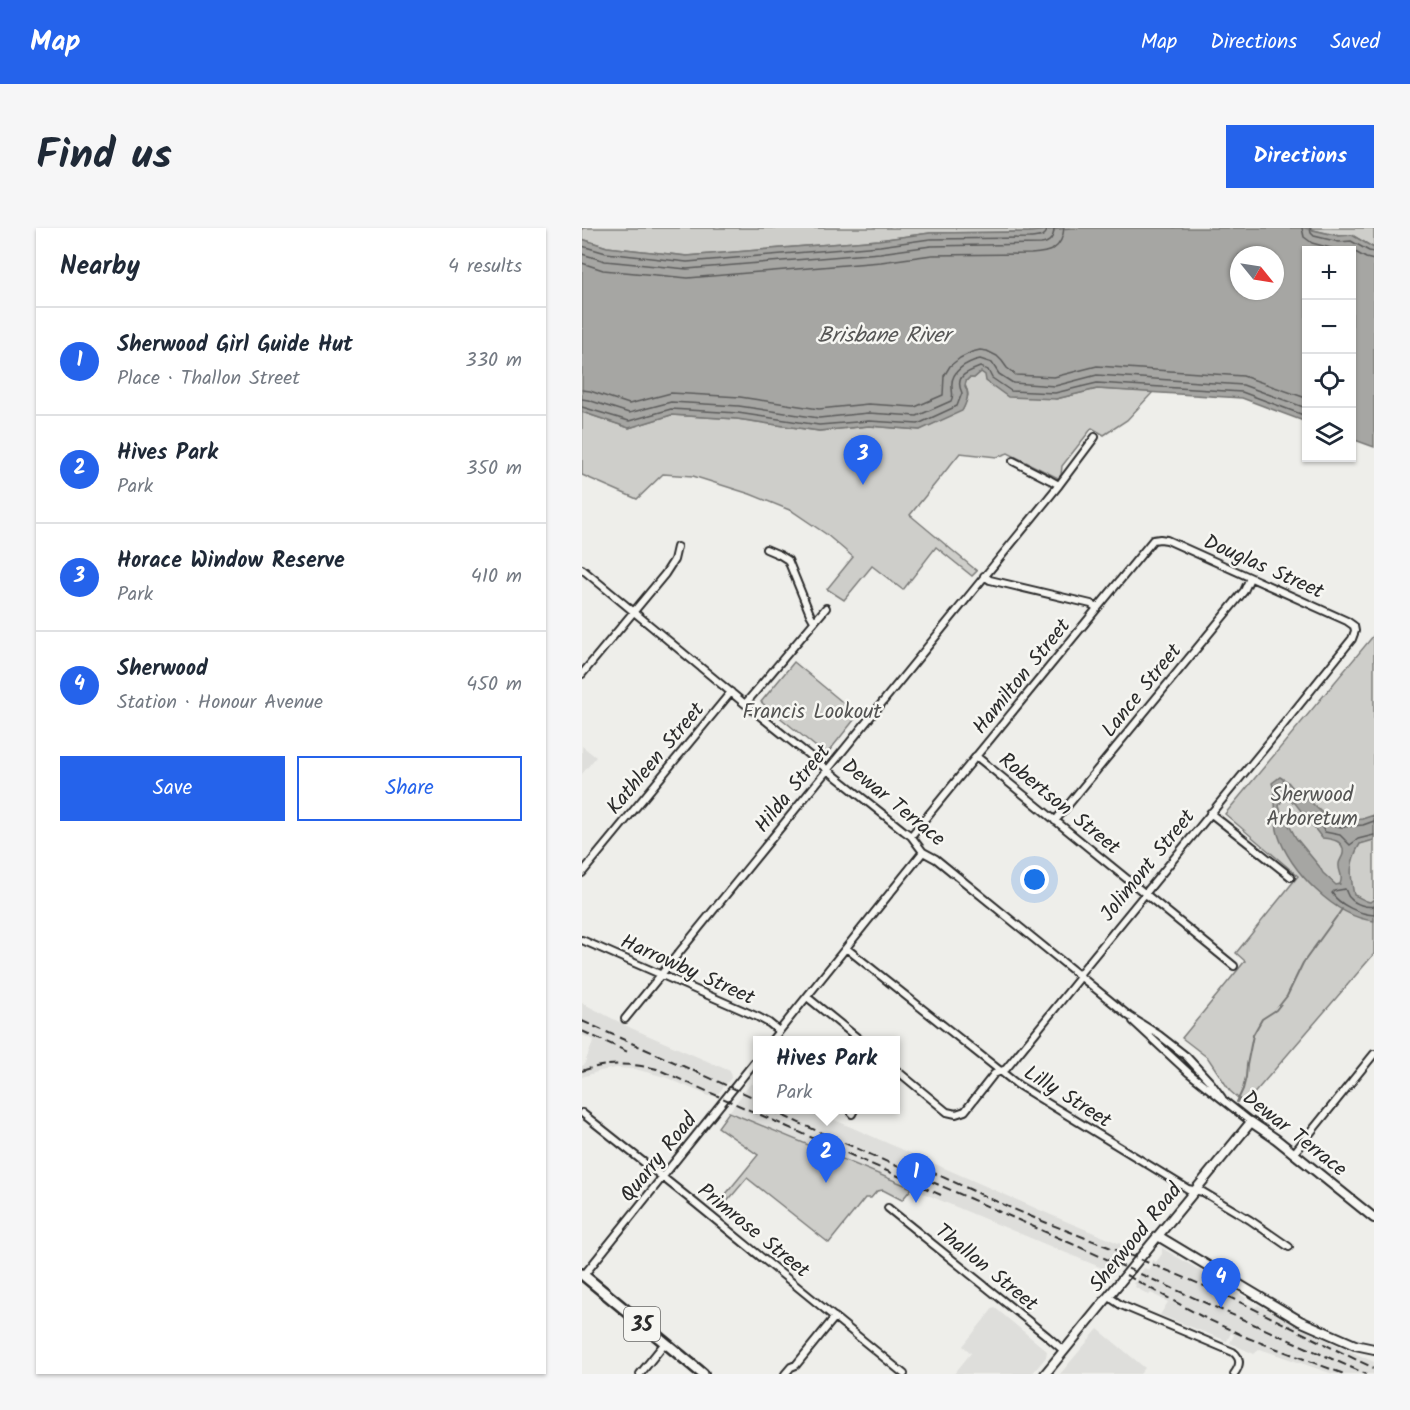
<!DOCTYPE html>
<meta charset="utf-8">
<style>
body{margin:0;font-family:Kalam,sans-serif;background:#f6f6f7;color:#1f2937}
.controls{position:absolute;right:18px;top:18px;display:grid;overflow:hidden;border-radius:0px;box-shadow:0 2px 4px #0004}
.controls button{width:54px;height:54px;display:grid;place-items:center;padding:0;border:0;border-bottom:2px solid #e0e1e3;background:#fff;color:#1f2937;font:30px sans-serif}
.compass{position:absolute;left:648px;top:18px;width:54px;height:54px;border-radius:50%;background:#fff;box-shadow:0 2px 4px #0004;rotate:120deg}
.you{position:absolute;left:453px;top:652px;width:21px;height:21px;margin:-15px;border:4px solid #fff;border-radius:50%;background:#1a73e8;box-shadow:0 0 0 9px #1a73e833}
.badge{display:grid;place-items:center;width:39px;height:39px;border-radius:50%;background:#2563eb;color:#fff;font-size:20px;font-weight:700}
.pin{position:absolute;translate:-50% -50px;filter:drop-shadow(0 2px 3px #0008)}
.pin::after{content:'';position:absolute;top:32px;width:21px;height:18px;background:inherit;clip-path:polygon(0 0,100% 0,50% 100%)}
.popup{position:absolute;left:171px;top:808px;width:147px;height:78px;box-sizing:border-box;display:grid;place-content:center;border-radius:0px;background:#fff;filter:drop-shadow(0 2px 4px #0005);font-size:20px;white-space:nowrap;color:#747a83}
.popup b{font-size:22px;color:#1f2937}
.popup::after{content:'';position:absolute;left:50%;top:100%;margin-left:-12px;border:12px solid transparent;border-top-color:#fff}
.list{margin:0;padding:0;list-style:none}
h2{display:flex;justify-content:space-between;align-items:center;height:78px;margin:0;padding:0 24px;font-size:26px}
h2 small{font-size:20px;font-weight:400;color:#747a83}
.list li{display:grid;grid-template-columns:39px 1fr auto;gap:18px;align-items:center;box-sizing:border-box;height:108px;padding:0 24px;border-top:2px solid #e0e1e3}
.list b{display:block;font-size:22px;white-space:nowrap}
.list p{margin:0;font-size:20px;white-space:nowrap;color:#747a83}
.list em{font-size:20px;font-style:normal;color:#747a83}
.actions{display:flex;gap:12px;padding:18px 24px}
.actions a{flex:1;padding:14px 0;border:2px solid #2563eb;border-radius:0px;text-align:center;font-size:21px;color:#2563eb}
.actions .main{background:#2563eb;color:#fff}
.icon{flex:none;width:33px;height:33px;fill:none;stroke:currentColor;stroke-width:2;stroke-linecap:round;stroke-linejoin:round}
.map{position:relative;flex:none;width:792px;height:1146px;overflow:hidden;border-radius:0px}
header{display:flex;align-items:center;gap:36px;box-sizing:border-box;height:84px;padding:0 30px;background:#2563eb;color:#fff}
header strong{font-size:28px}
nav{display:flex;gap:33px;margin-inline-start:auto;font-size:21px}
.intro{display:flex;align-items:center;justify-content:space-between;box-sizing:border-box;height:144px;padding:0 36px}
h1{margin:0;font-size:42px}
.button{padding:15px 27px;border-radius:0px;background:#2563eb;color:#fff;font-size:21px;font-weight:700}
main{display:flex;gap:36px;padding:0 36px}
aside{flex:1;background:#fff;border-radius:0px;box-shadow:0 2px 4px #0004}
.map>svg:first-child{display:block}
.built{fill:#dededb}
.green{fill:#cececa;stroke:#7c7c7a;stroke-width:1.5}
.water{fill:#a6a6a3;stroke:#757573;stroke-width:1.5;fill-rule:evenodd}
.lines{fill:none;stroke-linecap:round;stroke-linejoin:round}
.shore{stroke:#5c5c5b;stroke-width:1.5}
.stream{stroke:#757573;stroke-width:2}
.minor-casing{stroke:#2b2b2b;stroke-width:10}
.tertiary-casing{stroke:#2b2b2b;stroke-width:12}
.primary-casing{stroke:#2b2b2b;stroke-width:14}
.minor{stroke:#f6f6f2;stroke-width:6}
.tertiary{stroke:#f6f6f2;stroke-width:8}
.primary{stroke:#f6f6f2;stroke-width:9}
.rail{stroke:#2b2b2b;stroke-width:2;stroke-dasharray:9 4.5;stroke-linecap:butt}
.labels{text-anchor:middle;stroke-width:5;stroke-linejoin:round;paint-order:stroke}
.shield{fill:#f6f6f2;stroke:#686867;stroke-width:1.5}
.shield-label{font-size:20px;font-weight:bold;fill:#2b2b2b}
.street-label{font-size:21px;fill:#2b2b2b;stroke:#f6f6f2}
.park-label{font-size:21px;fill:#545453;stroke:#f6f6f2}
.water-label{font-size:22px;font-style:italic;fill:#565655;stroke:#f6f6f2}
</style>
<header>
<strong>Map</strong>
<nav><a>Map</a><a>Directions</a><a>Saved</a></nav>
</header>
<div class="intro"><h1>Find us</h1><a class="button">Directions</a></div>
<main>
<aside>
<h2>Nearby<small>4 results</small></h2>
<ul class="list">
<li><span class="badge">1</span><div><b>Sherwood Girl Guide Hut</b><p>Place · Thallon Street</p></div><em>330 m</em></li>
<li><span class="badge">2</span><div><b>Hives Park</b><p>Park</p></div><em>350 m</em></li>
<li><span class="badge">3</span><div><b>Horace Window Reserve</b><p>Park</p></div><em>410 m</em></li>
<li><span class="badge">4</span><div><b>Sherwood</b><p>Station · Honour Avenue</p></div><em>450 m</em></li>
</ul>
<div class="actions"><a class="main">Save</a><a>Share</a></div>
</aside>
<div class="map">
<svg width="792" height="1146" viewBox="0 0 792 1146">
<rect width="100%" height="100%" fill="#eeeeea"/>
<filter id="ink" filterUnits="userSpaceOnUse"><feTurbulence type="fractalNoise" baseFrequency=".0167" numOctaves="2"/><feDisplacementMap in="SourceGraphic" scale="12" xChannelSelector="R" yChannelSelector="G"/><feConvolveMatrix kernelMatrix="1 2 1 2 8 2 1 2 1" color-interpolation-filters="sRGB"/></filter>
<g filter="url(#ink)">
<path class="built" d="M0 518 14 529 0 546Z
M0 775 49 800 148 843 149 850 134 868H127L83 849 53 841 34 840 18 843 0 849V838L2 837 12 812 0 807Z
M169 855 175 859V882H230L476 990 553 1022 532 1045 147 884Z
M580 1020 664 1070 662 1074 674 1079 676 1077 757 1118 792 1134V1146H751L678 1121 672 1126 648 1115 652 1107 649 1105 645 1113 578 1087 586 1074 569 1065 567 1067 553 1059 554 1057 552 1055 562 1040 567 1042 570 1032 574 1034 580 1026Z
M412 1079 465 1123 464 1129 450 1146H372L389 1125 381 1118Z
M516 1101 563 1140 558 1146H478Z"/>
<path class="green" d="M0 0H489L447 4 348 5 297 12 105 28 25 19 0 11Z
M723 0H792V20L770 7 757 8Z
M399 144 474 171 515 161 571 164 545 192 522 207 510 200 480 238 479 247 476 250 426 225 415 229 378 225 328 287 395 343 390 348 354 319 321 362 290 338 262 372 245 361 271 329 244 306 210 283 168 266 111 248 81 246 55 271 0 247V184L47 200 89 187 155 191 237 203 287 198 338 202 381 181C382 177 385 172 386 167 386 159 379 158 387 150H392Z
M792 407V726L663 876 648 863 626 830 600 810 663 733 654 725 716 648 643 586Z
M212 434 276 487 244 527 179 474Z
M147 884 330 960 320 972 301 962 295 963 289 970H283L247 1015 165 950 138 982 134 978 176 927 136 899Z"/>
<path class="water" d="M489 0H722L757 8 770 7 792 20V219L770 211V22H724V194L660 170 515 161 474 171 426 169 404 153 403 147 399 144 392 150H387L384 153 383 158C388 165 384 176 380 183L338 202 287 198 237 203 155 191 89 187 47 200 0 184V11L25 19 105 28 297 12 348 5 447 4ZM657 27H693V63H657Z
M698 549 706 554 715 565 724 569 745 590 759 593 780 591 792 587V612L778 616C767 634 768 647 772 667 778 669 782 673 788 674L792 671V693C753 689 707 642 696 606 691 589 696 571 690 555ZM703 571 713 575 740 610C751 611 763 613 761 626 760 630 757 633 757 636 756 644 762 647 758 656L754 657 741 645 737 638 714 610 708 599 700 587 697 578 700 572Z"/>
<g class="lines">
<path class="shore" d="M720 0 722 9 730 15 756 22 768 21 784 30 792 32
M728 0 729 5 732 8 757 14 769 13 787 23 792 24
M0 18 24 25 105 34 298 18 348 11 448 10C456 9 465 10 465 0
M0 26 23 33 105 41 298 25 349 18 459 16C468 15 472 9 472 0
M0 35 21 42 106 50 299 34 350 27 449 26C467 25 480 22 482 0
M0 162 8 163 47 176 89 165 158 169 237 181 286 176 333 179 361 167 362 148 368 138 378 130 390 124 398 122 405 123 415 128 420 133 425 140 434 147 472 149 515 138 661 148 724 170
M0 171 6 172 47 185 89 174 157 178 237 190 286 185 335 188 369 173C372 167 370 166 370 159 368 143 385 134 398 131L410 135 417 146 431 155 473 158 515 147 661 157 724 180
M0 179 47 193 89 181 156 185 237 197 287 193 336 196 375 178 380 165C372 148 385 144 398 139L406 142 410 150 429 163 473 165 515 155 660 164 724 188
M792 593 781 597 759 599 742 595 739 598 743 604 758 607 768 617 776 611 792 607
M792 678C785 680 773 676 768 670 765 668 765 664 763 661L752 663 750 665C757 677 778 686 792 687"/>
<path class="stream" d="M756 687 760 681
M655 874 661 861 664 849 665 837 671 807 680 791 694 782 705 768 721 735 755 688"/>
<g class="minor-casing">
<path id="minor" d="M431 233 468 252 477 257
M184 321 198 327 206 332 228 386 232 393
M0 341 163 476 322 603 329 608 341 624 354 631 547 788 577 807 604 828 629 855 640 870
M402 348 408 352 509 376 515 380
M0 446 83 346 92 332 95 319
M163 476 244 380
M394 528 652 738
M628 585 709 649
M473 593 662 363 668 350
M0 645 149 464
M0 712 176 789 187 795 197 803
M264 720 436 857 606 961 621 964 668 992 707 1019
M225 769 278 812
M43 791 477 257 513 209
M551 793 607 845 669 894
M190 812 341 624
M313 841 365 884 374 886 383 883 412 846 424 841 496 752 499 744 685 517 770 411 773 403 772 398 765 393 585 312 578 311 571 312 329 608
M0 885 113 975 322 1146
M270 886 272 882
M712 925 792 826
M306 980 465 1108 482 1123
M2 1047 175 831
M527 1069 539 1077 651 1124C660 1131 658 1138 652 1146
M58 1146 83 1115
M203 1146 209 1139 214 1137 253 1089"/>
</g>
<g class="tertiary-casing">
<path id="tertiary" d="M576 1008 718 1093 773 1117 792 1121
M463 1146 669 894 694 911 792 990"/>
</g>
<g class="primary-casing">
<path id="primary" d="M0 1046 121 1146"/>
</g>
<use href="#minor" class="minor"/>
<use href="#tertiary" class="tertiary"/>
<use href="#primary" class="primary"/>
<path class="rail" d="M0 793 175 871
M0 803 46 824
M0 843C25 834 49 835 75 841L359 967
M188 882 784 1146
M334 937C375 955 414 974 455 991 516 1015 577 1038 636 1064 689 1088 740 1116 792 1140
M544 1047 619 1088 666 1110 762 1146"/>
</g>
</g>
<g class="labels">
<rect class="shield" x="42" y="1079" width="36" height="34" rx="4.5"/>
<g class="shield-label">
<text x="60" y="1103">35</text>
</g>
<g class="street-label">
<text transform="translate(682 338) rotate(24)" y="7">Douglas Street</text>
<text transform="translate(439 448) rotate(-51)" y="7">Hamilton Street</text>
<text transform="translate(559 462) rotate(-51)" y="7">Lance Street</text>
<text transform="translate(73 530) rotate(-50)" y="7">Kathleen Street</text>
<text transform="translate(210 560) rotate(-51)" y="7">Hilda Street</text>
<text transform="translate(312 574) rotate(39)" y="7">Dewar Terrace</text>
<text transform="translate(478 575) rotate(39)" y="7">Robertson Street</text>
<text transform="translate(565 637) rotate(-51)" y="7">Jolimont Street</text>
<text transform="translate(106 741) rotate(24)" y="7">Harrowby Street</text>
<text transform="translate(486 868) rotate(32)" y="7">Lilly Street</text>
<text transform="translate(713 905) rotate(38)" y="7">Dewar Terrace</text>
<text transform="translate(76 929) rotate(-51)" y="7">Quarry Road</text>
<text transform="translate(172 1002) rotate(39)" y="7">Primrose Street</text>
<text transform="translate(553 1009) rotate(-51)" y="7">Sherwood Road</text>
<text transform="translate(405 1039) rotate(39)" y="7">Thallon Street</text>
</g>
<g class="park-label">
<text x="230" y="490">Francis Lookout</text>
<text x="730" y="573">Sherwood<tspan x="730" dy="24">Arboretum</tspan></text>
</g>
<g class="water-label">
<text x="302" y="114">Brisbane River</text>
</g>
</g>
</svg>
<div class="controls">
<button>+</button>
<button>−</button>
<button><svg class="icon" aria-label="locate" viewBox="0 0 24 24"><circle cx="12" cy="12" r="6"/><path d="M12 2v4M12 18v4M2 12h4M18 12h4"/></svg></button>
<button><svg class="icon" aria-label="layers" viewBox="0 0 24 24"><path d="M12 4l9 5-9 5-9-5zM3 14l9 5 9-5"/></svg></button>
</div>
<svg class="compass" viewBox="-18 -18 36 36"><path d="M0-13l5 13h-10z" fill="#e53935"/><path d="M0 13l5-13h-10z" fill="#747a83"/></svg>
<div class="you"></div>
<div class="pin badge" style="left:334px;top:975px">1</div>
<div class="pin badge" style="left:244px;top:955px">2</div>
<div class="popup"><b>Hives Park</b>Park</div>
<div class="pin badge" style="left:281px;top:257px">3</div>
<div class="pin badge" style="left:639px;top:1080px">4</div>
</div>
</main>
